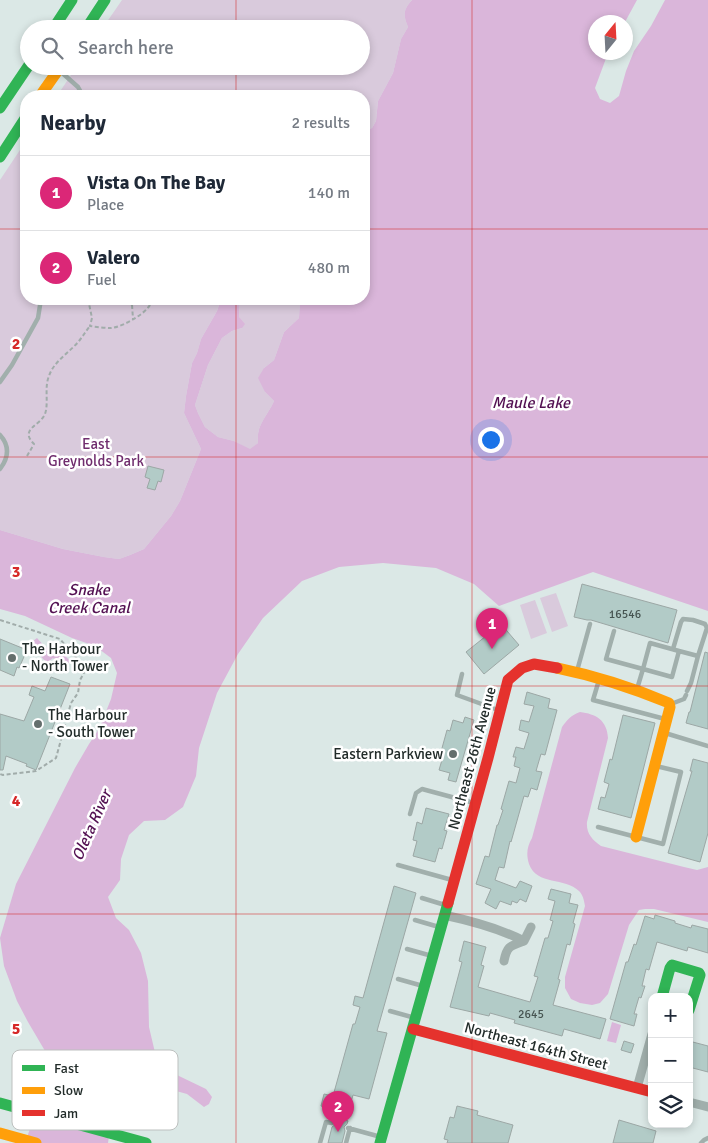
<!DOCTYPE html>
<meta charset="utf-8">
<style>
body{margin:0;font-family:Signika,sans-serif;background:#f2f2f3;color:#1f2937}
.controls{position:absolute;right:15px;bottom:15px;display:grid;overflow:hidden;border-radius:10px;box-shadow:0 2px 8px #0003}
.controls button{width:45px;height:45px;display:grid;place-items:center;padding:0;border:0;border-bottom:1px solid #e0e1e3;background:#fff;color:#1f2937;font:25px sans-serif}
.compass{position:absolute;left:588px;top:15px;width:45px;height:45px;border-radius:50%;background:#fff;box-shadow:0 2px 8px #0003;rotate:18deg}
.you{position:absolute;left:490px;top:439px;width:18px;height:18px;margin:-12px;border:4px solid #fff;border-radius:50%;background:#1a73e8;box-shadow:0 0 0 8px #1a73e833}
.badge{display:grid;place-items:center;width:32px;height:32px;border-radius:50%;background:#db2777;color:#fff;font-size:16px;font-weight:700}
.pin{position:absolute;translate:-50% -41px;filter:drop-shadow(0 1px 2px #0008)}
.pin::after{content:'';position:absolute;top:26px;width:18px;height:15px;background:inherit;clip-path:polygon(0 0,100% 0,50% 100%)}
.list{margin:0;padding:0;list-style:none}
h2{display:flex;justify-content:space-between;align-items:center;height:65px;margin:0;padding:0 20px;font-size:21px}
h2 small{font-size:16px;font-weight:400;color:#747a83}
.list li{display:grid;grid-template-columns:32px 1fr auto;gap:15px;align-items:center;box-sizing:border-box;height:75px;padding:0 20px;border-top:1px solid #e0e1e3}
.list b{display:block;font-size:19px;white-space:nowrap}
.list p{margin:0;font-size:16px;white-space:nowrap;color:#747a83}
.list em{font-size:16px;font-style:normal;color:#747a83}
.icon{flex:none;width:28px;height:28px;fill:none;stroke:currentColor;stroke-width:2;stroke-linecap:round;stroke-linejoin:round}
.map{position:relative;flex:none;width:708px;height:1143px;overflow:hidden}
.search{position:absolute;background:#fff;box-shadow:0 2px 8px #0003;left:20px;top:20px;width:350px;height:55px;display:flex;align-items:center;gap:12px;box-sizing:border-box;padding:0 18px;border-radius:28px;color:#747a83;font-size:19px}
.panel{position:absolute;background:#fff;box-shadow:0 2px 8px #0003;left:20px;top:90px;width:350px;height:215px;border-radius:20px}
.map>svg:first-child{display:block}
.green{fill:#d9cadc}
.water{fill:#dab6da}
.building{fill:#b2cbc7;stroke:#9ca7a5}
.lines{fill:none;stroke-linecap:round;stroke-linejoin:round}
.path{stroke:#a1acaa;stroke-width:2;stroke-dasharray:4 2.5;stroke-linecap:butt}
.lane{stroke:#a1afac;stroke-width:4.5}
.street{stroke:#a1afac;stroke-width:9}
.fast{stroke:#30b455;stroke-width:11}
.slow{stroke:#ff9f0a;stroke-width:11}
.jam{stroke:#e5322d;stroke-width:11}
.grid{fill:none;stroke:#d62828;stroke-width:1;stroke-opacity:0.55}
.poi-dot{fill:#636e6c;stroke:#fff;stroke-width:2}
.labels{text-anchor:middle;stroke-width:5;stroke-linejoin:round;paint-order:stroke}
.number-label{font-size:12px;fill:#465451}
.park-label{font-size:15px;fill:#702d6e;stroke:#fff}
.poi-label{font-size:15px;fill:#222c2a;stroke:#fff;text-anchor:start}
.street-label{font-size:15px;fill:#222c2a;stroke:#fff}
.water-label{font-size:16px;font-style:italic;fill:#531052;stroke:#fff}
.key{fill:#fff;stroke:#bdc0bf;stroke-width:1}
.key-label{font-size:14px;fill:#222c2a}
.grid-label{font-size:16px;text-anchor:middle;font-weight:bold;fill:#d62828;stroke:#fff;stroke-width:5;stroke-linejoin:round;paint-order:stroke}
</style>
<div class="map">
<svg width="708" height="1143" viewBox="0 0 708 1143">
<rect width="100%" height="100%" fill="#dbe8e6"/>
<path class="green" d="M122 0H412C403 10 403 15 408 27L401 39 393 73 378 101 376 121 372 128 364 131V96H57L77 66H361V29H102Z
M26 141V299H221L217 311 201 339 197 353 192 363 186 396 184 413 201 449 180 501 171 516 144 549 130 555 119 559 104 557 63 549 0 530V180Z
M240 299H300L299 318 284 332 274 360 264 368 265 392 274 401C267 417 256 424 258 443L250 450 234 441 218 437 205 427 198 413 195 405 208 365 222 338 232 331 242 328 239 317Z
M556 593 568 626 552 632 540 598Z
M535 600 547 633 531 639 520 605Z"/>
<path class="water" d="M412 0H637L625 22H596V52L608 53 595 88 600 99 610 103 619 96 626 71 634 51 651 26 665 0H708V611L593 572 499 606 474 584 436 568 383 563 339 567 302 581 263 618 238 654 217 693 199 748 196 776 183 807 165 820 144 821 129 835 121 859 120 880 108 897 116 918 129 930 141 953 148 981 149 1027 157 1061 179 1076 206 1089 212 1097 209 1104 204 1107 187 1094 129 1078 117 1086 114 1099 108 1143H25L48 1077 50 1066 48 1056 28 1022 17 1001 4 966 0 938 16 884 75 768 89 744 99 729 111 699 117 673 111 658 95 646 72 638 25 616 0 609V530L63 549 104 557 119 559 130 555 144 549 171 516 180 501 201 449 184 413 186 396 192 363 197 353 201 339 217 311 221 299H240L239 317 245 324 242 328 232 331 222 338 208 365 195 405 198 413 205 427 218 437 234 441 250 449 258 443C256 424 267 417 274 401L265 392 258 378 264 368 274 360 284 332 299 318 300 299H364V131L372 128 376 121 378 101 393 73 401 39 408 27C403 15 403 10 412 0Z
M37 638 46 648 52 642 70 661 63 668 53 658 47 663 29 644Z
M580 712C596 714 607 720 608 738L587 822C586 833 592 840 601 846L684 867 697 870 708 867V922L654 909H645L639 910 629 925 608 994 600 1003 592 1005 580 1003 571 999 565 988V977L585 906C584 900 583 895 579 891 565 877 537 886 529 864 526 854 527 847 532 838L562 727C567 720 571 715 580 712Z
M612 1022 621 1025 616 1043 607 1041Z"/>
<path class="building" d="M148 466 164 470 161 482 158 481 155 490 147 488 150 479 145 477Z
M582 584 677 610 668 643 591 620H587L574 617Z
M501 624 519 645 484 674 466 652Z
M0 639 27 650 19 668 17 667 14 676 0 670Z
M705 652 708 653V729L686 723 689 712H690Z
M51 677 70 684 36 770 26 766 27 764 6 756 3 770H0V714L24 721 34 697 29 695 32 686 45 691Z
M527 692 550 699 548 708 557 710 545 755 541 754 536 771 542 772 537 790 531 788 528 797 524 796 511 842 510 841 504 868 499 867 495 880 516 888 520 881 532 886 526 902 520 899 517 903 512 901 511 905 500 901 496 909 485 903 491 889 476 884 485 856 489 857 497 825H498L503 810 501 809 509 781 516 783 520 768 514 766 516 757H513L516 747 524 749 529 733 519 730 521 720 529 722 534 706 524 704Z
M623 715 655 723 631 818 598 809 601 797 605 798 609 784 604 782 610 759 612 760Z
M465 717 474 720 456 782 448 780 450 773 439 770 442 760 439 759 447 730 450 731 453 720 463 723Z
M693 759 708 763V833L700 862 668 853 692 771H690Z
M426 808 449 814 444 830 447 831 442 849 439 848 435 862 413 856 417 841 413 840 417 822 422 824Z
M394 886 416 893 377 1031 387 1033 369 1099 353 1095 346 1120 348 1121 347 1124 344 1127 345 1131 342 1143H328L332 1127 336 1124 334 1120 337 1111 321 1106 324 1094 333 1096 353 1024H355L360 1007 353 1005 355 996 363 998Z
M551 889 571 894 569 903 578 905 573 923 575 924 570 945 567 944 558 979 560 980 553 1005 606 1019 600 1039 564 1029 562 1036 514 1023 515 1020 490 1013 489 1016 450 1007 462 962 459 961 464 941 486 947 481 965 484 966 478 987 530 1002 538 977 534 976 545 938H548L553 921 550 920 555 901 548 899Z
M655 915 675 921V923L691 928 692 925 708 929V953L688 947 687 951 657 942 649 970 646 969 642 986H645L641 998 639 997 634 1014H637L634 1026 610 1019 626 962H628L634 944 636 945 645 916 654 919Z
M624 1041 634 1044 631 1053 621 1050Z
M689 1041 708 1046V1072L689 1067Z
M457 1106 478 1111 477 1115 513 1125 508 1143H447L448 1140 444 1139 450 1117 454 1118Z
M619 1120 656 1131 653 1143H613Z"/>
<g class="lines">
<path class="path" d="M88 299 92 318 90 326C97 327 105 328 111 328 123 327 152 311 152 299
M127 299 128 302 132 305 135 299
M132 305 133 319
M27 456 34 444C19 429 40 426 45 414 49 402 44 388 49 376 54 361 69 353 79 341 83 336 86 331 90 326
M0 620 60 639 86 669 80 680 78 693 71 703 56 758 36 771 3 775 0 774"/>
<path class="lane" d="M60 71 78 87 83 96
M0 382 12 365 38 318 41 299
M0 435C10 446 9 457 0 469
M614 631 606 659 643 669 650 643 679 651 672 677 643 669 637 689
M673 649 681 622 683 619 693 620 705 624 707 628 698 656 679 651
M577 671 590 624
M462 674 457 695 498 710
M599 680 593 700 665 719
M687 691 691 683 698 656
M671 704 684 699 686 695
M665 733 708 746
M410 814 416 793 422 789 474 803
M598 827 663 844 681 772 656 766
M398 865 452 880
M422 898 445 905
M415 920 439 927
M407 949 432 956
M398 979 423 986
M390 1011 415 1018
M348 1128 381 1137
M320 1143 326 1122 332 1123
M346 1143 350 1128
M701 1143 704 1140 708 1138"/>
<path class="street" d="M444 915C472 921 499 928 524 941
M504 961C507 946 510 946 524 941L531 927
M637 1088 652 1034
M689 1102 708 1107"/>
<path class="fast" d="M53 29 72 0
M86 29 105 0
M0 108 29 65
M0 157 26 117
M662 997 670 968 672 965 699 973 700 975 689 1010
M0 1103 146 1143
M380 1143 448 903"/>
<path class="slow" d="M40 96 61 66
M557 668C596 676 633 688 669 703L670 707 636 837
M0 1133 36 1143"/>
<path class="jam" d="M448 903 488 758 508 680 522 668 534 664 557 668
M413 1029 652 1092"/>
</g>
<path class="grid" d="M236 0V29M472 0V1143M236 66V96M0 229H26M364 229H708M236 299V1143M0 457H708M0 686H708M0 914H708"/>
<g class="poi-dot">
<circle cx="12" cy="658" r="5"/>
<circle cx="38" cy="724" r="5"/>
<circle cx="453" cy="754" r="5"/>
</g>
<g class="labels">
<g class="number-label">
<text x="625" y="618">16546</text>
<text x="531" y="1018">2645</text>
</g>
<g class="park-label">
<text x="96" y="449">East<tspan x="96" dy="17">Greynolds Park</tspan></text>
</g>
<g class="poi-label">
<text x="22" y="654">The Harbour<tspan x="22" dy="17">- North Tower</tspan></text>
<text x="48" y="720">The Harbour<tspan x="48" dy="17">- South Tower</tspan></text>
<text x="443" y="759" text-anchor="end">Eastern Parkview</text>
</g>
<g class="street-label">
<text transform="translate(472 758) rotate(-75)" y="5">Northeast 26th Avenue</text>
<text transform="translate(536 1046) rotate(15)" y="5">Northeast 164th Street</text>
</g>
<g class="water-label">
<text x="531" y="408">Maule Lake</text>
<text x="89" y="595">Snake<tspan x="89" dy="18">Creek Canal</tspan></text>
<text transform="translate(91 825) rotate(-66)" y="6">Oleta River</text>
</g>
</g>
<rect x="12" y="1050" width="166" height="80" rx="8" class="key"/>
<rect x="22" y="1065" width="23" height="6" fill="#30b455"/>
<rect x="22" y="1087" width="23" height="7" fill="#ff9f0a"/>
<rect x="22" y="1110" width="23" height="6" fill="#e5322d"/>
<g class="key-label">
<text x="54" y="1073">Fast</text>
<text x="54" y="1095">Slow</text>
<text x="54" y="1118">Jam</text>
</g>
<g class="grid-label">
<text x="16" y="349">2</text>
<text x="16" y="577">3</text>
<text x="16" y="806">4</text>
<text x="16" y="1034">5</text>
</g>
</svg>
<div class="controls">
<button>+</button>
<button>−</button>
<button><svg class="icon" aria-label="layers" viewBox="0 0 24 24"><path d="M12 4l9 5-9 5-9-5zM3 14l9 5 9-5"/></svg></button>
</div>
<svg class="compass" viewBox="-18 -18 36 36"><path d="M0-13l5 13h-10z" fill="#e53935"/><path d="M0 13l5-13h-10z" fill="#747a83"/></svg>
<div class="you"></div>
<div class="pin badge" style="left:492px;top:649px">1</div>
<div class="pin badge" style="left:338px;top:1132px">2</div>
<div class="search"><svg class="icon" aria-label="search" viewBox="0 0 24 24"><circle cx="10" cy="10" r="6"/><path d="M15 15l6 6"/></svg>Search here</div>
<section class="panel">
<h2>Nearby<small>2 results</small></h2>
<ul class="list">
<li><span class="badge">1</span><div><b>Vista On The Bay</b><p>Place</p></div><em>140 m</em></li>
<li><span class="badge">2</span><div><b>Valero</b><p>Fuel</p></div><em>480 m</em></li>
</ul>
</section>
</div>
